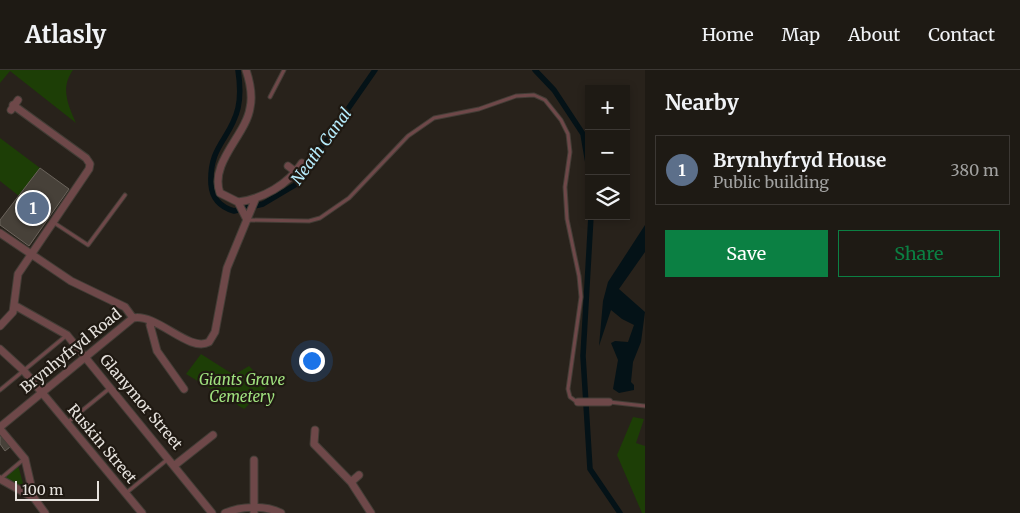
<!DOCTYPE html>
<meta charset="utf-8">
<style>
body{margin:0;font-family:Merriweather,serif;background:#26231d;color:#f1f3f6}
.controls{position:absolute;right:15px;top:15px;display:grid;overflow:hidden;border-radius:0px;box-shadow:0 2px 8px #0003}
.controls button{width:45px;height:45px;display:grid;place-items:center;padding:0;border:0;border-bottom:1px solid #3c3834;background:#1e1a14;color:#f1f3f6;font:25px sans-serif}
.scale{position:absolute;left:15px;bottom:12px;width:84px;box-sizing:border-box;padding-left:5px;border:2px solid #e6e2dd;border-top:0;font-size:14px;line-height:18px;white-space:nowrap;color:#e6e2dd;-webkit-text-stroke:4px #1f1912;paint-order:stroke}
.you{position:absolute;left:311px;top:290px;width:18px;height:18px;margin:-12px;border:4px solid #fff;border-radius:50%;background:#1a73e8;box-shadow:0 0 0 8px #1a73e833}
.badge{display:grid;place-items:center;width:32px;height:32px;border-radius:50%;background:#0b8043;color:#fff;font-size:16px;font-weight:700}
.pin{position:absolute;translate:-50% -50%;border:2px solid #fff;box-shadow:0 1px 5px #0006}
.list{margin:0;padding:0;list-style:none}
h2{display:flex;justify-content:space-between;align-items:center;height:65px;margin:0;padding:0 20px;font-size:21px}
h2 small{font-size:16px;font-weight:400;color:#a1a1a0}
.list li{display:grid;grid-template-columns:32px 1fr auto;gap:15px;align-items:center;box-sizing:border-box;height:70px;margin:0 10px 10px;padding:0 10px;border:1px solid #3c3834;border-radius:0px}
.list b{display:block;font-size:19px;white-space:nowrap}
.list p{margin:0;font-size:16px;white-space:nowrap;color:#a1a1a0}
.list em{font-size:16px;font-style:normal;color:#a1a1a0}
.actions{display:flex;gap:10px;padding:15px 20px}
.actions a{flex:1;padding:11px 0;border:1px solid #0b8043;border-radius:0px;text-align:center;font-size:18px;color:#0b8043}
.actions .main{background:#0b8043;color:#fff}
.icon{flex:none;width:28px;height:28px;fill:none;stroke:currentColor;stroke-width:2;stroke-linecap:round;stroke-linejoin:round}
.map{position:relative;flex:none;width:645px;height:443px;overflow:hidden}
header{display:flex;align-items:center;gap:30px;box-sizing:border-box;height:70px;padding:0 25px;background:#1e1a14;border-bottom:1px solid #3c3834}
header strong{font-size:24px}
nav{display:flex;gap:28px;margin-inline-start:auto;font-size:18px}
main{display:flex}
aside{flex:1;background:#1e1a14}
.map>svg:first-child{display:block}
.green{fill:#1d3e06}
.water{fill:#041217}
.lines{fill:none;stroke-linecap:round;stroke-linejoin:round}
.canal{stroke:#041217;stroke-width:5.5}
.building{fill:#474139;stroke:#6b645c}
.lane-casing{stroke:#433d36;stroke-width:5}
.street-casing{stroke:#433d36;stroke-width:9}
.lane{stroke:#6e4849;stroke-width:3}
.street{stroke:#6e4849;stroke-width:7}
.labels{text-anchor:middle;stroke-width:4.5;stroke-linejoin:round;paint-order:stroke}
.street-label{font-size:15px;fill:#e6e2dd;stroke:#1f1912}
.park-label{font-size:15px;font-style:italic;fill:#a0e27f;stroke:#1f1912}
.water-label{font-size:16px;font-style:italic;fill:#b7edfd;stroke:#1f1912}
</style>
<header>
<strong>Atlasly</strong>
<nav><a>Home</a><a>Map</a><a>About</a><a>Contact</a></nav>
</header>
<main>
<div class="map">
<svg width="645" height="443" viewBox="0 0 645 443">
<rect width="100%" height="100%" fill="#28221b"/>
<path class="green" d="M0 0H73C60 18 68 35 76 53L10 1 0 13Z
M0 68 40 98 19 126 0 111Z
M201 284 234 305 249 296 268 316 244 339 186 304Z
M633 347 644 349 636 373 645 376V443H642L617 385Z
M18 395 24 417 4 408Z"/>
<path class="water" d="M645 155V182L619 219 645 242 641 272 633 292 631 312 634 315V320L619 323 613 319 618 290 611 273 615 271 628 272 634 255 622 249 611 240 599 276 603 231 608 212Z"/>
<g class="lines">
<path class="canal" d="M238 0C240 13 241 25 238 38 231 69 209 75 211 114 212 128 220 137 234 141L263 134 295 115 375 0
M535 0 554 20 583 64 589 99
M591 146 583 286 590 399 620 443"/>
</g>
<path class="building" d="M40 98 69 119 29 176 0 155V150Z
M0 365 10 377 5 381 0 374Z"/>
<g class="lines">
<g class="lane-casing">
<path id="lane" d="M270 27 284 0
M248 150 309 151 320 148 349 128 408 66 434 48 479 39 516 26 534 25 545 30 561 50 568 64 570 82 565 117 567 149 579 206 581 227 568 319 570 327 577 332
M53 152 88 175 125 125
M0 320 67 265
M609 332 645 336
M68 352 110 318
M0 409 24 389
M126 423 168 389"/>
</g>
<g class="street-casing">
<path id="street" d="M246 0C250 12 253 25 250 38 246 65 209 93 220 123L238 132 247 150
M11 40 18 30
M288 96 296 102
M238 132C262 129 288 115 302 93
M0 163 71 211 125 237 133 248
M14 235 67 265 212 443
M151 252 150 255 157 281 184 319
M0 256 13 242 18 204 89 99 90 94 86 88 13 35
M0 279 24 301 142 443
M578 332H609
M0 357 133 248C157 243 189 283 209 272L215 262 227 198 255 130
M0 359 25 389 34 428
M315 360 314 374 351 412
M254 390V443
M175 395 213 365
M359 405 351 412 371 443
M0 409 34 428 45 443
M225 443C241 436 265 435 281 443"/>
</g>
<use href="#lane" class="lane"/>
<use href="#street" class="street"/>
</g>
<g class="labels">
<g class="street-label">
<text transform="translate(71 281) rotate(-39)" y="5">Brynhyfryd Road</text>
<text transform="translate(141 332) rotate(50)" y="5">Glanymor Street</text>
<text transform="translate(102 374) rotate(50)" y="5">Ruskin Street</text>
</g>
<g class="park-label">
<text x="242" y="315">Giants Grave<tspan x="242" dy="17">Cemetery</tspan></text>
</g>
<g class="water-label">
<text transform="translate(321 76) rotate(-54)" y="6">Neath Canal</text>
</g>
</g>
</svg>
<div class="controls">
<button>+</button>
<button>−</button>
<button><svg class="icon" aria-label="layers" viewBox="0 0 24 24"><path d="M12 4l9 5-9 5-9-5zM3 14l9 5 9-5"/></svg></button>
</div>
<div class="scale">100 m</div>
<div class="you"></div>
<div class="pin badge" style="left:33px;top:138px;background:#5c6f8a">1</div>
</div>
<aside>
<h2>Nearby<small></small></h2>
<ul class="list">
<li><span class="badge" style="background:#5c6f8a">1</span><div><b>Brynhyfryd House</b><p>Public building</p></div><em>380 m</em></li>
</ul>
<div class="actions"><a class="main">Save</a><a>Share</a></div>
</aside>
</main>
